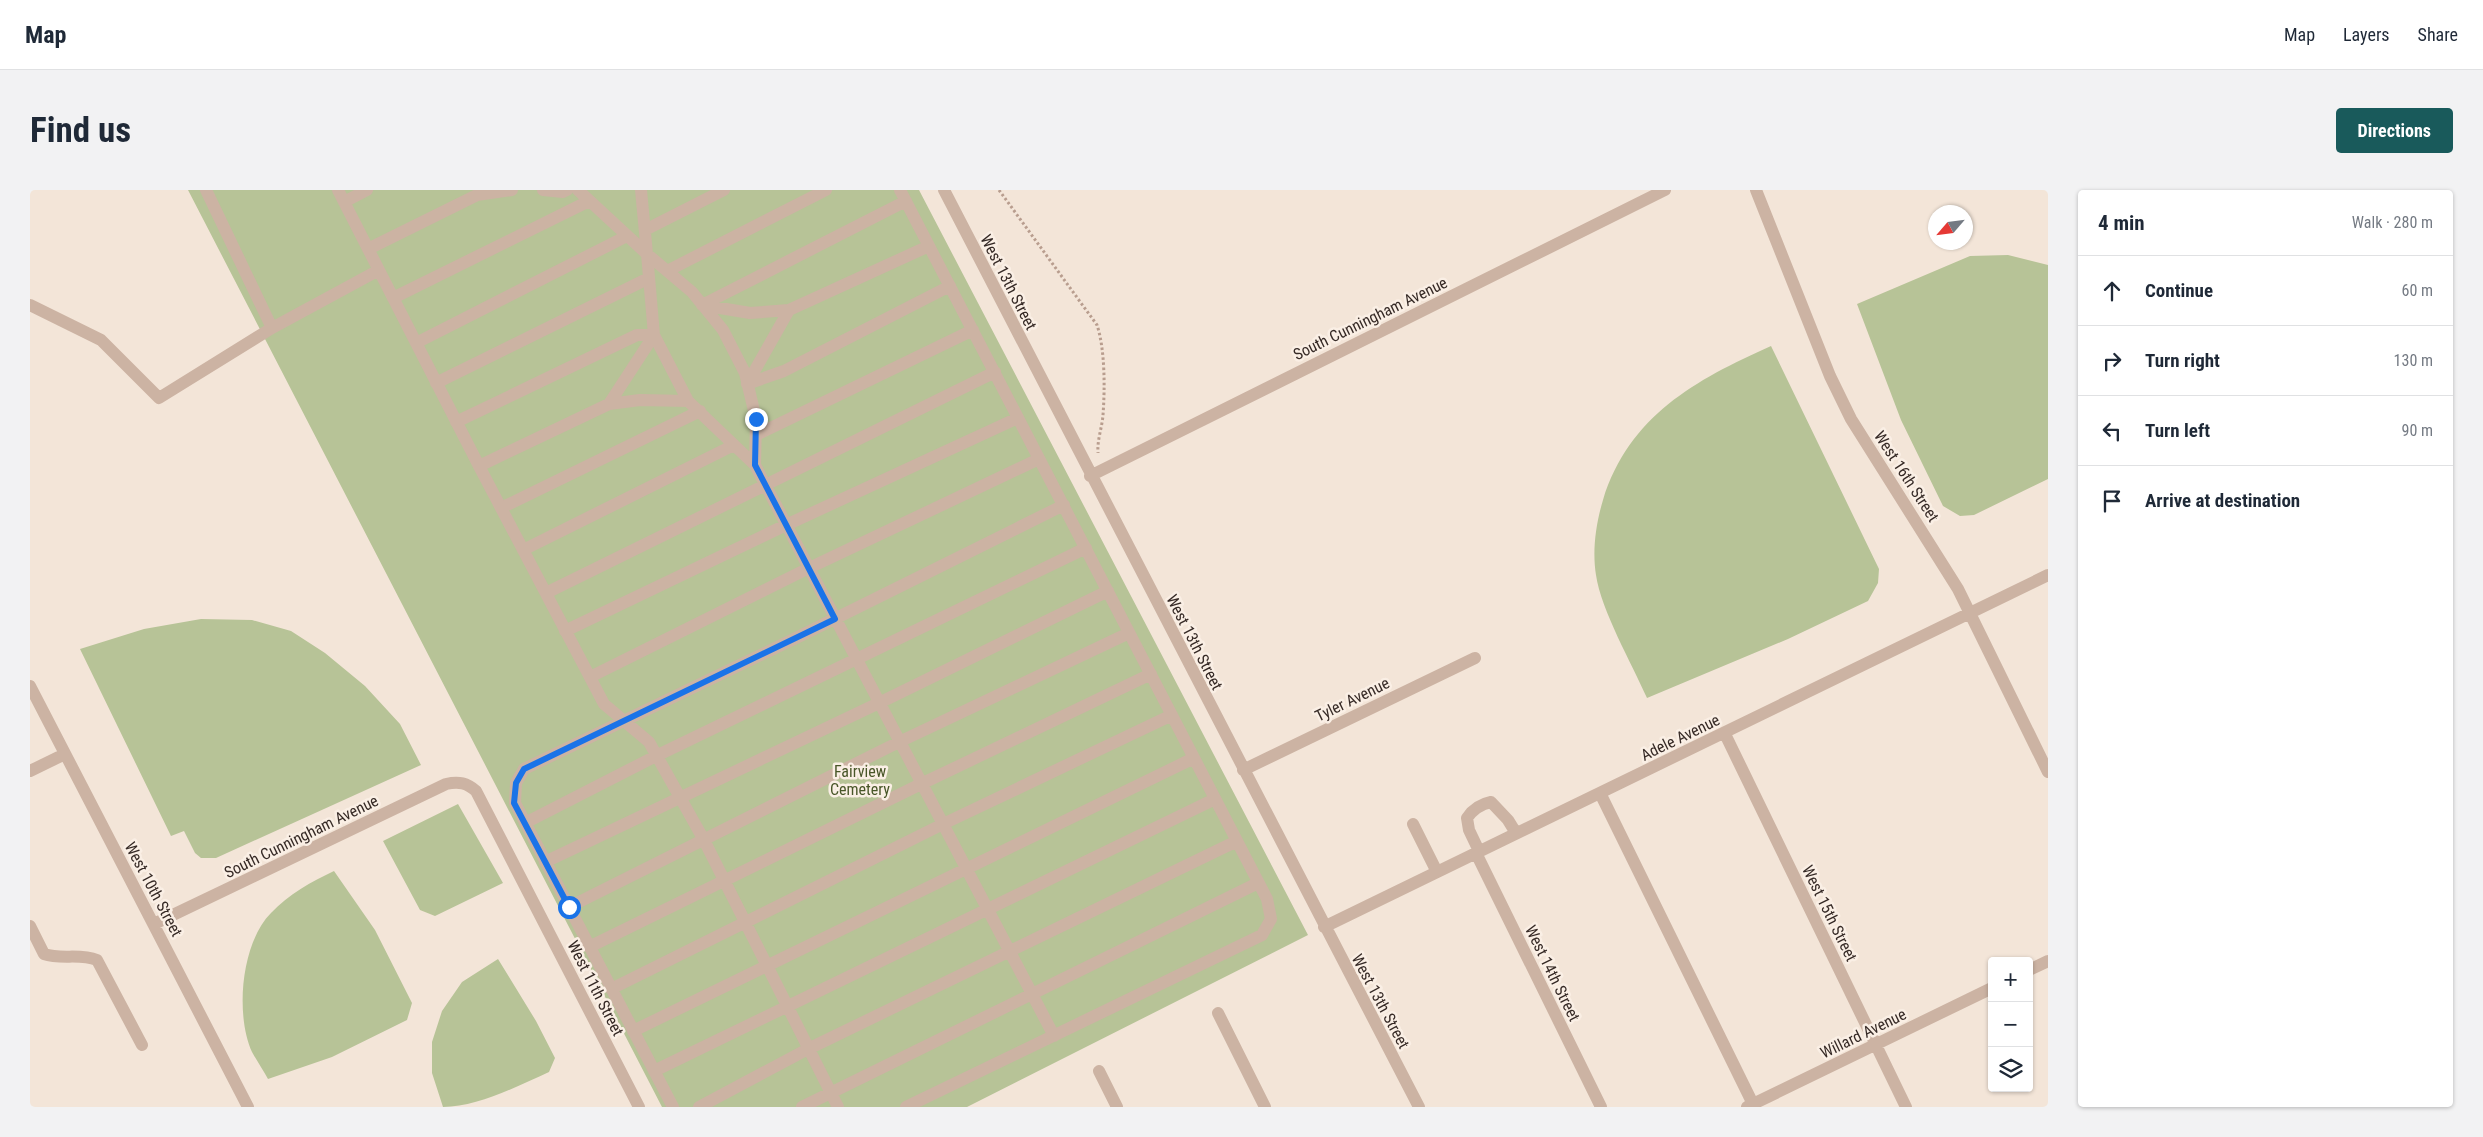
<!DOCTYPE html>
<meta charset="utf-8">
<style>
body{margin:0;font-family:"Roboto Condensed",sans-serif;background:#f2f2f3;color:#1f2937}
.controls{position:absolute;right:15px;bottom:15px;display:grid;overflow:hidden;border-radius:5px;box-shadow:0 1px 4px #0004}
.controls button{width:45px;height:45px;display:grid;place-items:center;padding:0;border:0;border-bottom:1px solid #e0e1e3;background:#fff;color:#1f2937;font:25px sans-serif}
.compass{position:absolute;left:1898px;top:15px;width:45px;height:45px;border-radius:50%;background:#fff;box-shadow:0 1px 4px #0004;rotate:242deg}
.stop{position:absolute;width:15px;height:15px;margin:-11px;border:4px solid #1a73e8;border-radius:50%;background:#fff}
.stop.end{background:#1a73e8;border-color:#fff;box-shadow:0 1px 5px #0008}
.list{margin:0;padding:0;list-style:none}
h2{display:flex;justify-content:space-between;align-items:center;height:65px;margin:0;padding:0 20px;font-size:21px}
h2 small{font-size:16px;font-weight:400;color:#747a83}
.list li{display:grid;grid-template-columns:32px 1fr auto;gap:15px;align-items:center;box-sizing:border-box;height:70px;padding:0 20px;border-top:1px solid #e0e1e3}
.list b{display:block;font-size:19px;white-space:nowrap}
.list em{font-size:16px;font-style:normal;color:#747a83}
.icon{flex:none;width:28px;height:28px;fill:none;stroke:currentColor;stroke-width:2;stroke-linecap:round;stroke-linejoin:round}
.map{position:relative;flex:none;width:2018px;height:917px;overflow:hidden;border-radius:5px}
header{display:flex;align-items:center;gap:30px;box-sizing:border-box;height:70px;padding:0 25px;background:#fff;border-bottom:1px solid #e0e1e3}
header strong{font-size:24px}
nav{display:flex;gap:28px;margin-inline-start:auto;font-size:18px}
.intro{display:flex;align-items:center;justify-content:space-between;box-sizing:border-box;height:120px;padding:0 30px}
h1{margin:0;font-size:35px}
.button{padding:12px 22px;border-radius:5px;background:#195a5b;color:#fff;font-size:18px;font-weight:700}
main{display:flex;gap:30px;padding:0 30px}
aside{flex:1;background:#fff;border-radius:5px;box-shadow:0 1px 4px #0004}
.map>svg:first-child{display:block}
.green{fill:#b7c397}
.lines{fill:none;stroke-linecap:round;stroke-linejoin:round}
.path{stroke:#b89d8e;stroke-width:3;stroke-dasharray:2.5 2.5;stroke-linecap:butt}
.minor{stroke:#ccb3a3;stroke-width:12}
.route{stroke:#1a73e8;stroke-width:6}
.labels{text-anchor:middle;stroke-width:5;stroke-linejoin:round;paint-order:stroke}
.street-label{font-size:16px;fill:#362a26;stroke:#faefe5}
.park-label{font-size:16px;fill:#485628;stroke:#faefe5}
</style>
<header>
<strong>Map</strong>
<nav><a>Map</a><a>Layers</a><a>Share</a></nav>
</header>
<div class="intro"><h1>Find us</h1><a class="button">Directions</a></div>
<main>
<div class="map">
<svg width="2018" height="917" viewBox="0 0 2018 917">
<rect width="100%" height="100%" fill="#f3e5d8"/>
<path class="green" d="M158 0H889L1278 745 937 917H632Z
M1978 65 2018 75V289L1944 325 1930 326 1913 316 1871 230 1827 114 1940 66Z
M1741 156 1849 379 1848 393 1838 411 1758 449 1617 508C1602 474 1571 420 1566 385 1562 361 1566 333 1573 310 1599 226 1665 190 1741 156Z
M171 429 222 430 261 441 295 463 335 496 370 534 391 575 186 668H171L165 663 154 641 141 646 50 459 114 439Z
M428 614 473 693 405 726 390 720 353 651Z
M304 681 345 740 382 813 377 830 302 867 238 889C233 880 227 871 222 862 205 825 211 753 241 723 259 704 281 692 304 681Z
M468 769 506 831 525 868 519 882C488 896 447 917 413 917L402 883V852L412 821 432 792Z"/>
<g class="lines">
<path class="path" d="M969 0 1067 135C1075 159 1075 198 1073 225 1072 238 1067 250 1068 263"/>
<path class="minor" d="M176 0 242 138 349 80
M308 0 449 276 574 514 619 552 674 650 808 917
M513 0 533 2 537 0
M548 0 617 64 611 0
M870 0 1237 709 1241 729 1232 745 876 917
M914 0 1389 917
M1726 0 1800 186 1821 229 1928 399 2018 582
M447 5 482 0
M314 12 337 0
M615 40 694 0
M338 59 447 5 451 0
M617 64 662 102 693 140 715 183 726 229 725 275 658 211 624 145Z
M637 81 796 0
M363 108 559 11
M0 115 71 150 129 208 242 138
M672 115 720 123 759 120 899 56
M672 115 876 11
M386 153 597 46
M406 193 619 88
M717 194 754 181 920 96
M717 194 759 120
M579 214 610 210 658 211
M426 232 607 145H624L579 214 449 276
M726 245 943 140
M725 275 1024 846
M1060 286 1635 0
M471 318 670 221
M493 360 704 255
M516 403 965 182
M535 441 756 335 988 228
M560 487 779 378 1009 269
M0 496 218 917
M1695 544 1876 917
M1213 580 1445 468
M0 581 35 564
M1570 603 1723 914
M495 633 626 566 1056 358
M1383 634 1407 682
M1449 661 1439 640 1437 628C1443 619 1451 614 1461 612L1478 630 1486 643
M1446 663 1571 917
M515 672 849 513 1078 401
M539 717 869 552 1099 443
M124 734 416 594C429 591 437 593 446 601L609 917
M0 736 14 764C31 770 50 763 67 770L112 855
M1294 737 2018 385
M559 757 891 594 1121 484
M1999 780 2018 771
M581 799 913 634 1142 525
M1188 823 1235 917
M603 841 1164 568
M624 881 1185 609
M1069 881 1087 917
M643 917 485 613 486 593 494 579 770 446 1034 315
M669 917 778 859 1207 651
M772 917 1228 693
M1717 917 1962 798"/>
</g>
<g class="lines">
<path class="route" d="M539 717 484 613 486 593 494 579 805 429 725 275 726 229"/>
</g>
<g class="labels">
<g class="street-label">
<text transform="translate(979 92) rotate(63)" y="6">West 13th Street</text>
<text transform="translate(1340 128) rotate(-26)" y="6">South Cunningham Avenue</text>
<text transform="translate(1877 286) rotate(57)" y="6">West 16th Street</text>
<text transform="translate(1165 452) rotate(63)" y="6">West 13th Street</text>
<text transform="translate(1322 509) rotate(-26)" y="6">Tyler Avenue</text>
<text transform="translate(1650 547) rotate(-26)" y="6">Adele Avenue</text>
<text transform="translate(271 646) rotate(-26)" y="6">South Cunningham Avenue</text>
<text transform="translate(124 699) rotate(62)" y="6">West 10th Street</text>
<text transform="translate(1800 723) rotate(64)" y="6">West 15th Street</text>
<text transform="translate(1523 783) rotate(64)" y="6">West 14th Street</text>
<text transform="translate(566 798) rotate(63)" y="6">West 11th Street</text>
<text transform="translate(1351 811) rotate(62)" y="6">West 13th Street</text>
<text transform="translate(1833 843) rotate(-26)" y="6">Willard Avenue</text>
</g>
<g class="park-label">
<text x="830" y="587">Fairview<tspan x="830" dy="18">Cemetery</tspan></text>
</g>
</g>
</svg>
<div class="controls">
<button>+</button>
<button>−</button>
<button><svg class="icon" aria-label="layers" viewBox="0 0 24 24"><path d="M12 4l9 5-9 5-9-5zM3 14l9 5 9-5"/></svg></button>
</div>
<svg class="compass" viewBox="-18 -18 36 36"><path d="M0-13l5 13h-10z" fill="#e53935"/><path d="M0 13l5-13h-10z" fill="#747a83"/></svg>
<div class="stop" style="left:539px;top:717px"></div>
<div class="stop end" style="left:726px;top:229px"></div>
</div>
<aside>
<h2>4 min<small>Walk · 280 m</small></h2>
<ul class="list">
<li><svg class="icon" aria-label="ahead" viewBox="0 0 24 24"><path d="M12 20V5M6 11l6-6 6 6"/></svg><div><b>Continue</b></div><em>60 m</em></li>
<li><svg class="icon" aria-label="right" viewBox="0 0 24 24"><path d="M7 20v-9h11M14 6l5 5-5 5"/></svg><div><b>Turn right</b></div><em>130 m</em></li>
<li><svg class="icon" aria-label="left" viewBox="0 0 24 24"><path d="M17 20v-9H6M10 6l-5 5 5 5"/></svg><div><b>Turn left</b></div><em>90 m</em></li>
<li><svg class="icon" aria-label="arrive" viewBox="0 0 24 24"><path d="M6 21V4h12l-3 4 3 4H6"/></svg><div><b>Arrive at destination</b></div></li>
</ul>
</aside>
</main>
